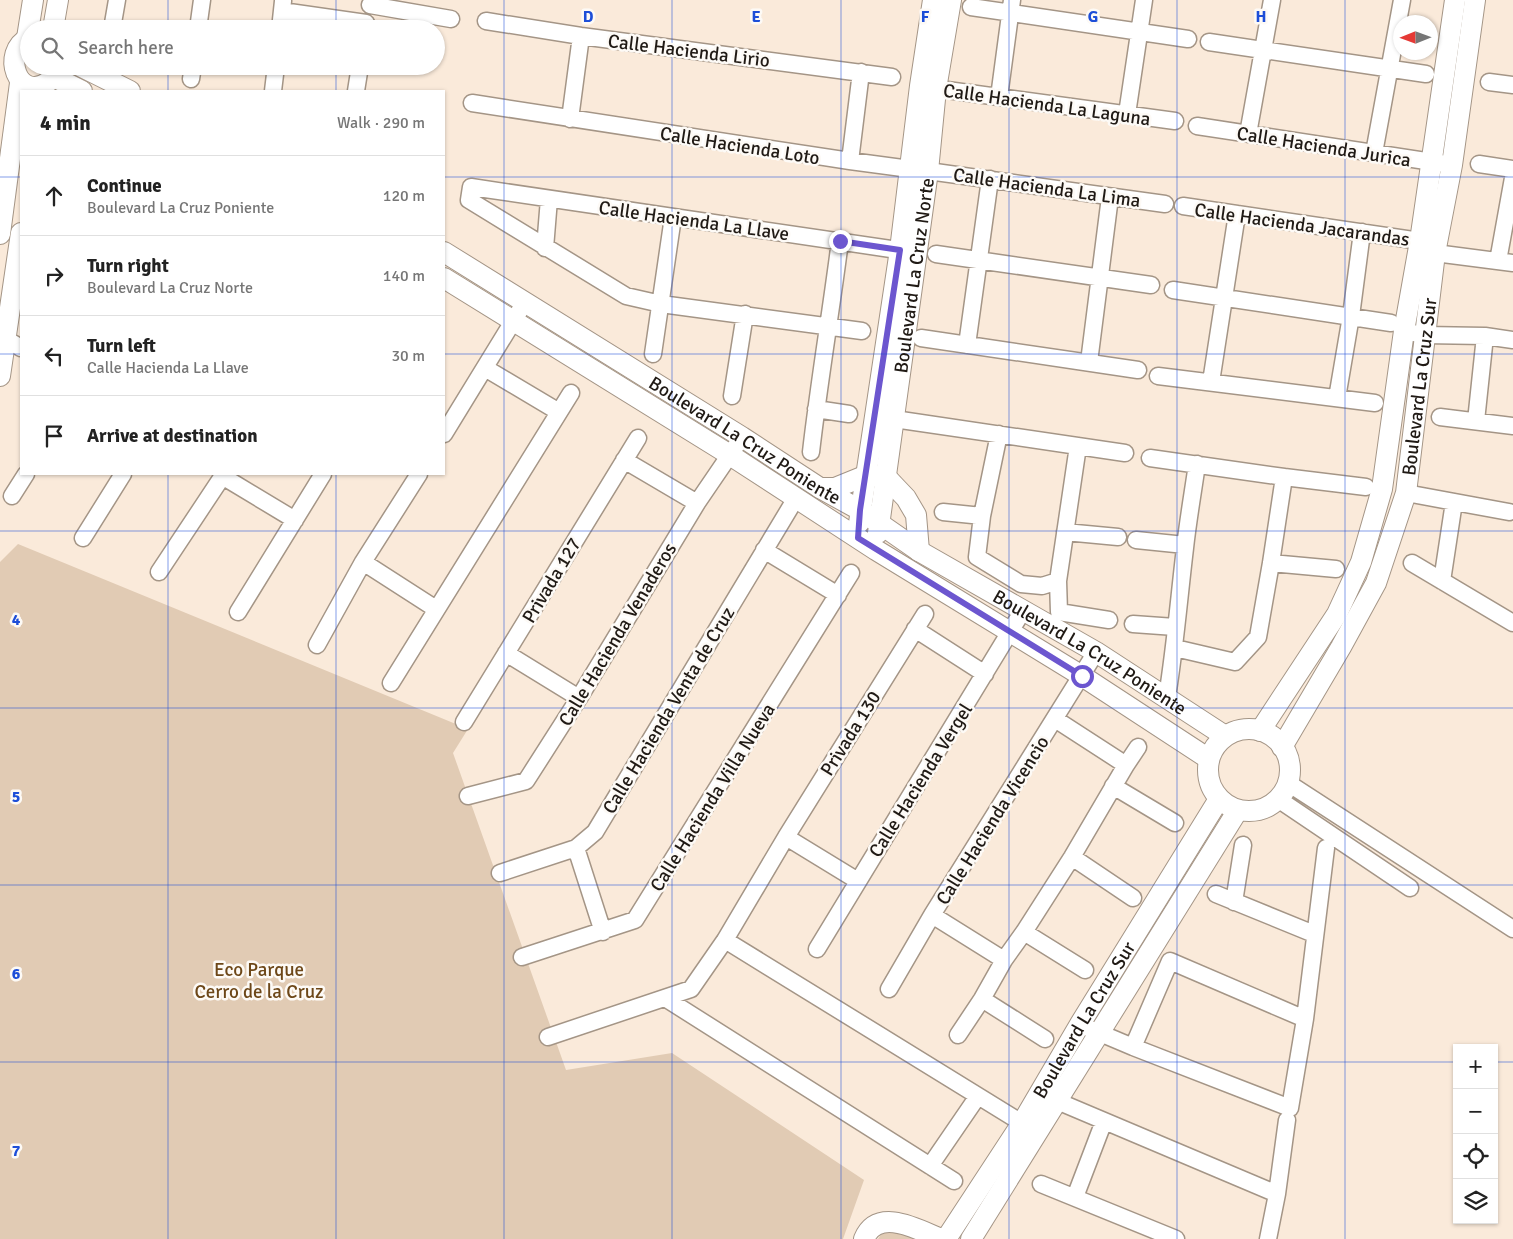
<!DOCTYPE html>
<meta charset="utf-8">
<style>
body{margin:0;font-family:Signika,sans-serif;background:#f6f6f6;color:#222}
.controls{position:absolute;right:15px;bottom:15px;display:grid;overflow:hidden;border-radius:0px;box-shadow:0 1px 4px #0004}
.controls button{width:45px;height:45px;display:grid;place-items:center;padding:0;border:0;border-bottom:1px solid #e0e0e0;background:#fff;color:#222;font:25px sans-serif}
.compass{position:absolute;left:1393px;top:15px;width:45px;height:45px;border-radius:50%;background:#fff;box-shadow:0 1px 4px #0004;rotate:269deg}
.stop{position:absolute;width:15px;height:15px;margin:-11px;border:4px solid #6c56cf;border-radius:50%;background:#fff}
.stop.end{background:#6c56cf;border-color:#fff;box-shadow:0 1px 5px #0008}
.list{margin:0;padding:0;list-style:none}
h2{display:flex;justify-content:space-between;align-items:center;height:65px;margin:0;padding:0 20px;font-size:21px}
h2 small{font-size:16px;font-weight:400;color:#767676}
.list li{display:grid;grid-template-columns:32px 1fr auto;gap:15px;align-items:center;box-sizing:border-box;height:80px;padding:0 20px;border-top:1px solid #e0e0e0}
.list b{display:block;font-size:19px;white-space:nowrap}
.list p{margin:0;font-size:16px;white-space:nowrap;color:#767676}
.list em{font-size:16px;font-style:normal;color:#767676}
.icon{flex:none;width:28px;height:28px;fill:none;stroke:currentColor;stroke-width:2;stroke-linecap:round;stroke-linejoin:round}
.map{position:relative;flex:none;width:1513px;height:1239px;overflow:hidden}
.search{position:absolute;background:#fff;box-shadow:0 1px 4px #0004;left:20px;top:20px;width:425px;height:55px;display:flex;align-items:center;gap:12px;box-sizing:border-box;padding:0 18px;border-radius:28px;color:#767676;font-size:19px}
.panel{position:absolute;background:#fff;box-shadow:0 1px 4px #0004;left:20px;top:90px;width:425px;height:385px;border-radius:0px}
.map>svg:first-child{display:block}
.green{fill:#e1cbb4}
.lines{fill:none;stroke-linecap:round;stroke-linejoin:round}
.minor-casing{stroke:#a49586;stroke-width:19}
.tertiary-casing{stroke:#a49586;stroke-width:22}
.minor{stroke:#fff;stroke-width:16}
.tertiary{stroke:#fff;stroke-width:20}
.route{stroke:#6c56cf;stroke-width:6}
.grid{fill:none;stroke:#1d4ed8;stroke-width:1;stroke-opacity:0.55}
.labels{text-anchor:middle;stroke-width:5;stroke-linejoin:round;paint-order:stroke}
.street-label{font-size:19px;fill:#201a15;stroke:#fdfaf6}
.park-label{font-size:19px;fill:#6d4718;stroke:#fdfaf6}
.grid-label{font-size:16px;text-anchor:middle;font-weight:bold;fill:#1d4ed8;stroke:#fdfaf6;stroke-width:5;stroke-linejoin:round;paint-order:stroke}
</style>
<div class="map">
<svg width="1513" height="1239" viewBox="0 0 1513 1239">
<rect width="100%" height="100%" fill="#faeada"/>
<path class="green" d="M18 544 468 729 453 753 566 1070 672 1053 864 1180 843 1239H0V562Z
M884 1230 929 1239H878Z"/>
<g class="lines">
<g class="minor-casing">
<path id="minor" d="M370 5 451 19
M971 7 1188 39
M282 11 366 23
M486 21 581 36 892 77
M112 29 117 0
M198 29 202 0
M280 29 283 1
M1209 42 1426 74
M191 79 193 66
M1489 82 1513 85
M925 87 1175 121
M273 91 276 66
M356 91 360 66
M999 97 1012 0
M472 103 850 161 910 169
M1127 114 1144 0
M570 119 581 36
M1197 126 1452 165
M1248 134 1272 0
M1374 153 1402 0
M850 161 861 72
M1479 164 1513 169
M928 171 1165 204
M1183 206 1420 241
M545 248 549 199
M1435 253 1513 263
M936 254 1151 285
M1498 261 1513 178
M1173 290 1391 323
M862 331 661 304 626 296 469 200 471 187 911 252
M1413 333 1424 335 1485 336 1513 340
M4 338 21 348
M921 338 1138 370
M967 345 990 179
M653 354 673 217
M1089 362 1110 197
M485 368 559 412
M1158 376 1375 403
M1211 382 1237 214
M732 396 745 314
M1337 398 1351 316 1362 232
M816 409 849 414
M1440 417 1513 426
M894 419 1125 453
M1476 421 1485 336
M444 434 520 310
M999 434 982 516 977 557 1021 584 1042 586 1058 581
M1078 446 1058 581 1059 612 1109 620
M811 452C819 382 831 312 840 241
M1150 458 1284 477 1366 487
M624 460 697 503
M222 476 295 520
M1406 493 1509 512
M12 496 26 474
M943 512 982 516
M1065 532 1118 537
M83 538 123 474
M1136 540 1185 545
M764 550 838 595
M363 562 436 609
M1271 563 1336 569
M1412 563 1513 623
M159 572 224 474
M1442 581 1454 502
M238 612 323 474
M1133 624 1175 627
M915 629 985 674
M317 645 363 562 419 474
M1175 648 1235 662 1258 637 1271 563 1284 477
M506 653 579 698
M391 683 571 393
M1167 697C1175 648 1179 598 1185 548 1188 520 1193 492 1197 464
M1055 719 1126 765
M464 722 638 438
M1288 783 1513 929
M1113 786 1175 823
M468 796 526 781 579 698 697 503 742 437
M1278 799 1410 888
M786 837 858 881
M576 848 603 932
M1072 857 1133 898
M500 873 576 848 595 832 796 498
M1216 894 1314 934
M1234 902 1243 845
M932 915 1004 960
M1024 932 1085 970
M725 940 1022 1123
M817 949 1022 612
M522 957 635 920 851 573
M889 989 932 915 1096 652
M665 998 954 1181
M982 999 1045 1039
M1088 1028 1133 1047 1290 1108 1305 1019 1326 848
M958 1035 982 999 1004 960 1024 932 1072 857 1126 765 1138 747
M548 1037 691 989 725 940 786 837 925 614
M1133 1047 1170 961 1305 1019
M1057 1101 1277 1194
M930 1166 978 1096
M1041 1184 1176 1239
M1075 1197 1104 1121
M1268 1239 1277 1194 1287 1120"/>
</g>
<g class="tertiary-casing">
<g id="tertiary">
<path d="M53 29 58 0"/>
<path d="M27 38 33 0"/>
<path d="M29 38C0 52 18 103 48 82 54 78 57 73 59 66"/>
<path d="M80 66 130 91"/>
<path d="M54 77 82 91"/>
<path d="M0 234 20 83"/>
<path id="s1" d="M444 252 742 437 820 488 860 510 919 551 1096 652 1225 736"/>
<path d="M444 278 730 455 876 550 1082 676 1209 759"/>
<path d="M0 376 21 233"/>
<path d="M820 488H835L867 475 887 478 906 498 916 515 919 551"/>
<path d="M859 523 900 250 920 86 933 0"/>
<path id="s2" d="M878 533 928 171 936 89 951 0"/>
<circle cx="1249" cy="770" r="41"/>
<path d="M1260 731 1337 614 1361 562 1382 489 1404 331 1420 241 1455 0"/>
<path id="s3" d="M1282 747 1341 647 1376 583 1406 493 1435 253 1452 165 1475 0"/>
<path d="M864 1239C878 1206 919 1230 941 1239"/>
<path id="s4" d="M946 1239 1022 1123 1080 1024 1219 799"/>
<path d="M971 1239 1238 810"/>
</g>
</g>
<use href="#minor" class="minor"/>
<use href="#tertiary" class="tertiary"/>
</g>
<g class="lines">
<path class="route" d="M840 241 900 250 860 510 858 538 1082 676"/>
</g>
<path class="grid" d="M168 0V29M336 0V29M504 0V1239M672 0V1239M841 0V1239M1009 0V1239M1177 0V1239M1345 0V1239M168 66V91M336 66V91M0 177H21M444 177H1513M0 354H21M444 354H1513M168 474V1239M336 474V1239M0 531H1513M0 708H1513M0 885H1513M0 1062H1457M1494 1062H1513"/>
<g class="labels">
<g class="street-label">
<text transform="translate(689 50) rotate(7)" y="7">Calle Hacienda Lirio</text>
<text transform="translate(1047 104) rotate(8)" y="7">Calle Hacienda La Laguna</text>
<text transform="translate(740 145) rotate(9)" y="7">Calle Hacienda Loto</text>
<text transform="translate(1324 146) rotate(9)" y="7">Calle Hacienda Jurica</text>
<text transform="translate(1047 187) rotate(8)" y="7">Calle Hacienda La Lima</text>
<text transform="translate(694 220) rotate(8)" y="7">Calle Hacienda La Llave</text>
<text transform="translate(1302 224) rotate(8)" y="7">Calle Hacienda Jacarandas</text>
<text dy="7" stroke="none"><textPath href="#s2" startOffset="260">Boulevard La Cruz Norte</textPath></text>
<text dy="7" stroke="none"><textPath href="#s3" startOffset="391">Boulevard La Cruz Sur</textPath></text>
<text dy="7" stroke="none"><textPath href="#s1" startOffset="355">Boulevard La Cruz Poniente</textPath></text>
<text transform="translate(551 580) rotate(-59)" y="7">Privada 127</text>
<text transform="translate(617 634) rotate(-59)" y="7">Calle Hacienda Venaderos</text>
<text dy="7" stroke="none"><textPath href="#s1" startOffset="760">Boulevard La Cruz Poniente</textPath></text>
<text transform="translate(668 710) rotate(-59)" y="7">Calle Hacienda Venta de Cruz</text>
<text transform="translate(850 733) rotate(-58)" y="7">Privada 130</text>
<text transform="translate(920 780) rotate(-58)" y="7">Calle Hacienda Vergel</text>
<text transform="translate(712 797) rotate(-58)" y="7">Calle Hacienda Villa Nueva</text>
<text transform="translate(992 820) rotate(-58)" y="7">Calle Hacienda Vicencio</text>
<text dy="7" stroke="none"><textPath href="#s4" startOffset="259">Boulevard La Cruz Sur</textPath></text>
</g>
<g class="park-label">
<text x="259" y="976">Eco Parque<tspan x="259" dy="22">Cerro de la Cruz</tspan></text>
</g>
</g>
<g class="grid-label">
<text x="588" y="22">D</text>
<text x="756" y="22">E</text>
<text x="925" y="22">F</text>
<text x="1093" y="22">G</text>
<text x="1261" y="22">H</text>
<text x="16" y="625">4</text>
<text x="16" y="802">5</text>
<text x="16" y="979">6</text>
<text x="16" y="1156">7</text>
</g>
</svg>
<div class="controls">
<button>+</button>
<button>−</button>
<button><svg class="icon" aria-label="locate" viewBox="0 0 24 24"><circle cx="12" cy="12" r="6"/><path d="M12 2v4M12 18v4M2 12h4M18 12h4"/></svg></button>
<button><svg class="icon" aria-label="layers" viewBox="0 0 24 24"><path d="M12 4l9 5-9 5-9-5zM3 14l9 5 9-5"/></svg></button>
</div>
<svg class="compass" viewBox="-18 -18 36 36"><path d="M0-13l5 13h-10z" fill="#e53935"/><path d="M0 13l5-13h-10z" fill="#767676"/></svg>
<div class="stop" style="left:1082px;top:676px"></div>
<div class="stop end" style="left:840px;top:241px"></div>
<div class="search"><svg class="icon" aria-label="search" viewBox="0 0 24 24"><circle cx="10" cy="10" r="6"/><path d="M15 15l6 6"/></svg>Search here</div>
<section class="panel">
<h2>4 min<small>Walk · 290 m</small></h2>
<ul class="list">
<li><svg class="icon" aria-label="ahead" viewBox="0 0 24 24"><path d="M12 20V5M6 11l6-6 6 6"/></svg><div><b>Continue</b><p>Boulevard La Cruz Poniente</p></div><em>120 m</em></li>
<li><svg class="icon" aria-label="right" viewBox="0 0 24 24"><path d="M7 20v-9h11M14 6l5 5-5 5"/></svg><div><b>Turn right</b><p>Boulevard La Cruz Norte</p></div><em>140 m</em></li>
<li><svg class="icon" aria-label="left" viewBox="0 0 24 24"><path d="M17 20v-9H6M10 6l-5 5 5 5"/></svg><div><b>Turn left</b><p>Calle Hacienda La Llave</p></div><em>30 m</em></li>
<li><svg class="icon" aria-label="arrive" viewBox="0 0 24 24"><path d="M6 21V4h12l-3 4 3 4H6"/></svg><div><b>Arrive at destination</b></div></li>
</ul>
</section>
</div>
